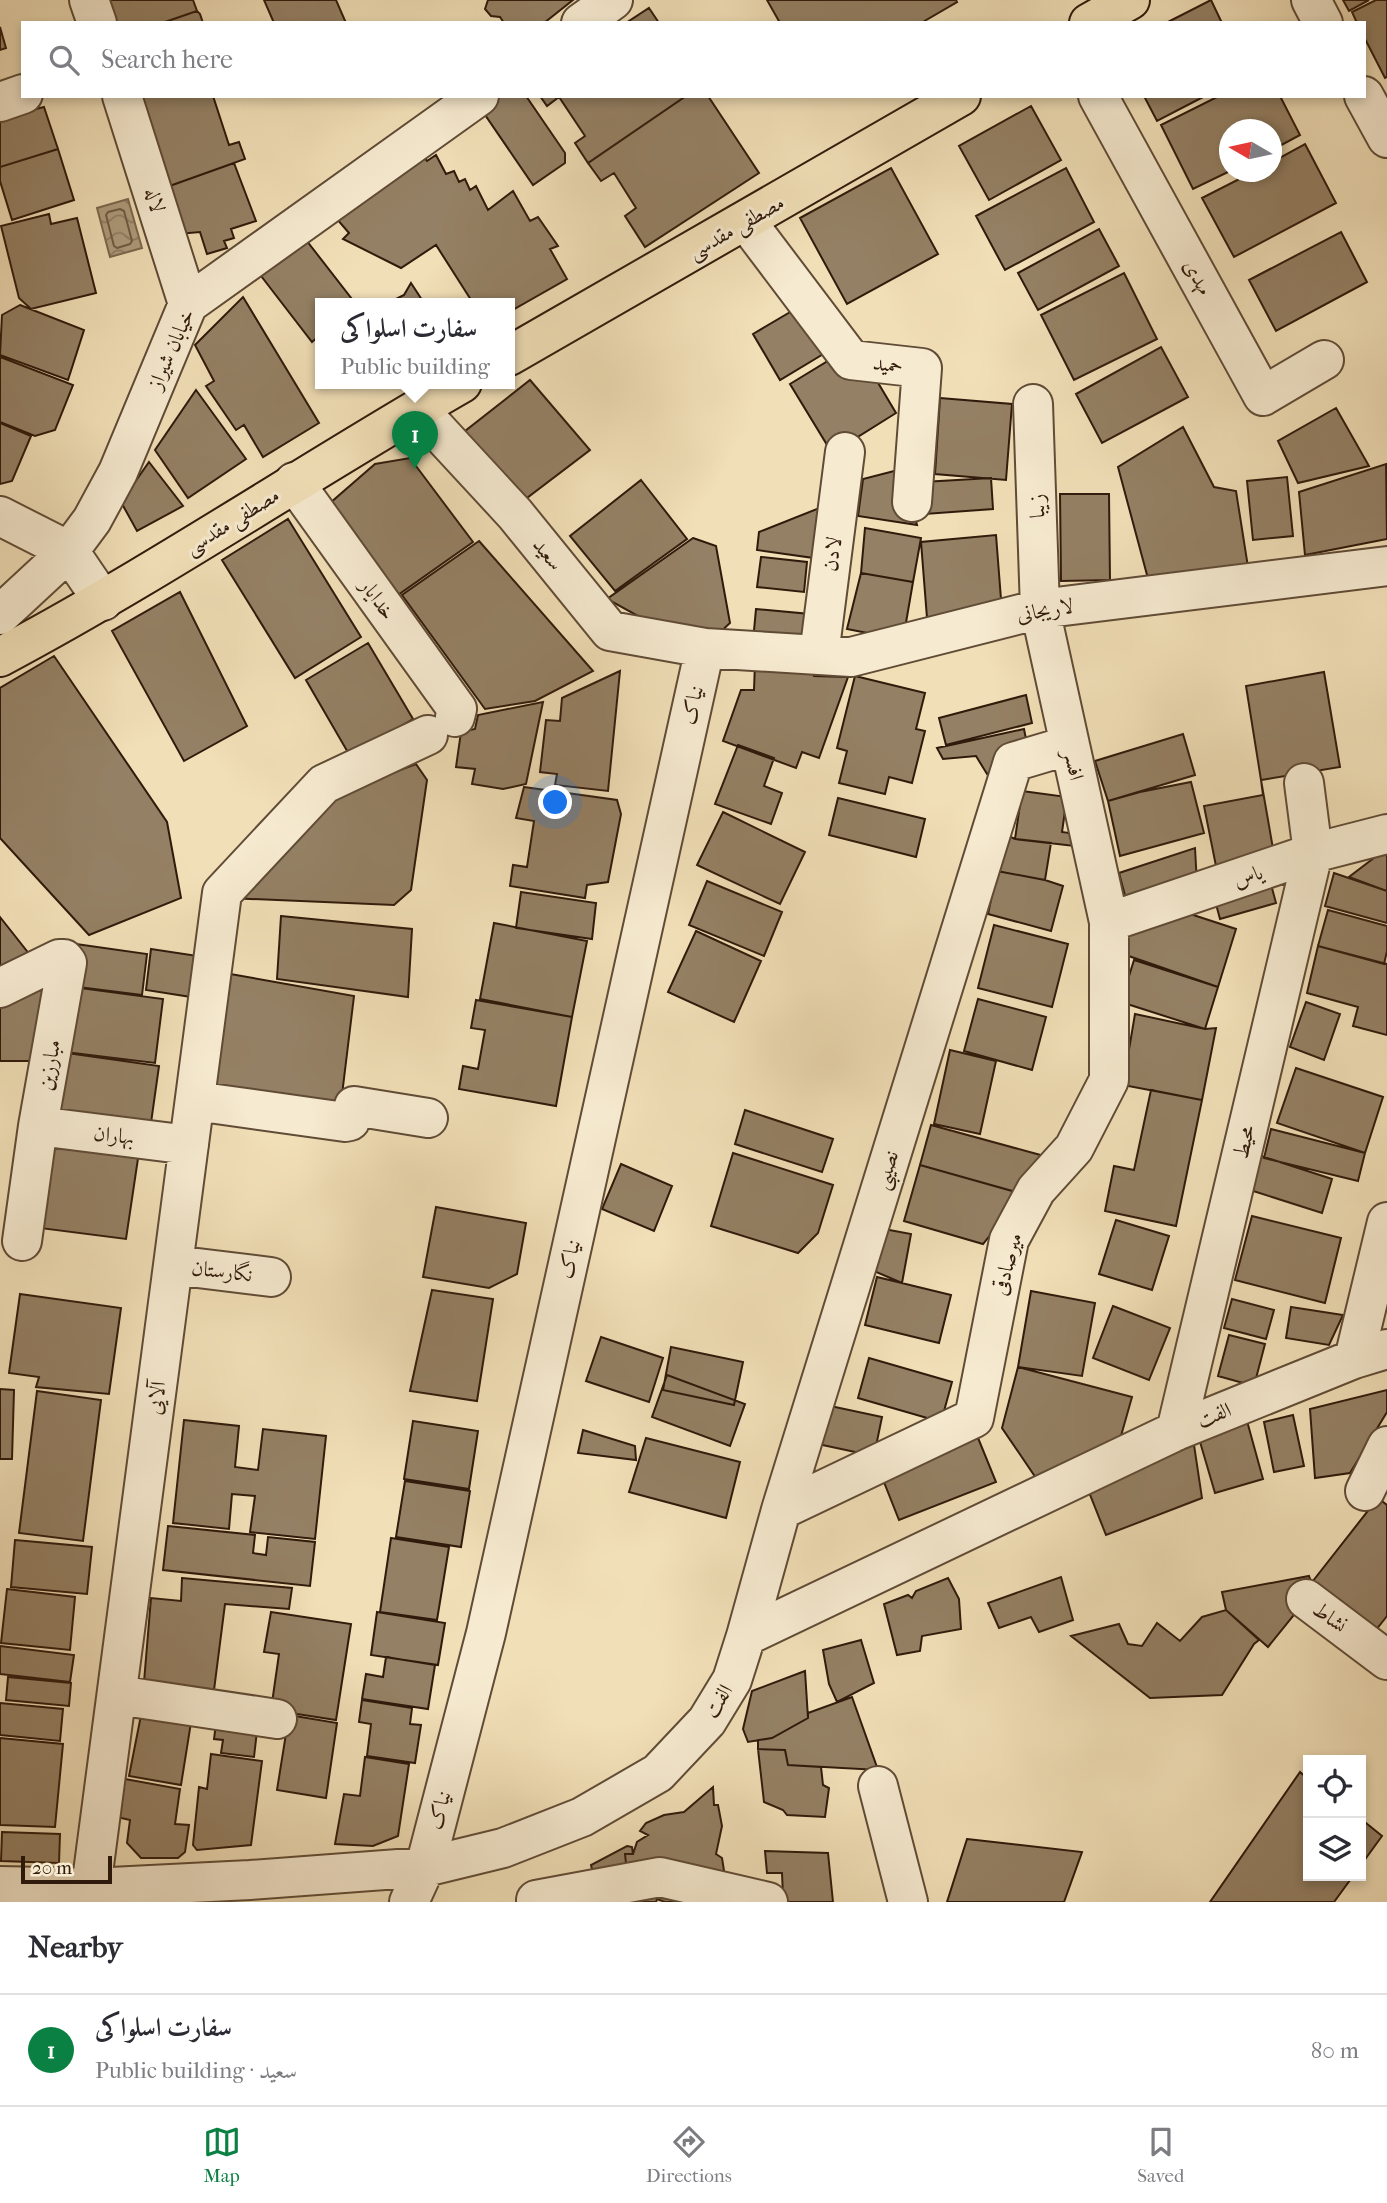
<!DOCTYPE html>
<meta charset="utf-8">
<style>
body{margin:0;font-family:"IM FELL French Canon",Amiri,serif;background:#f7f7f7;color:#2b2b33}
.controls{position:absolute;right:21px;bottom:21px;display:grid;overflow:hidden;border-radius:0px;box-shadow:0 4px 10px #0003}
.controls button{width:63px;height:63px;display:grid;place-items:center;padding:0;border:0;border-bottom:2px solid #e1e1e2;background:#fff;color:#2b2b33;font:35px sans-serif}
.compass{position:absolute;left:1219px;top:119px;width:63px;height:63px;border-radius:50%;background:#fff;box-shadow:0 4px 10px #0003;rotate:279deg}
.scale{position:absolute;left:21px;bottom:18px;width:91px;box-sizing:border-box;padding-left:7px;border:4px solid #301a0b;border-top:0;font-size:19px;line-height:24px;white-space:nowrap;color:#301a0b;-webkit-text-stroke:5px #f6ead0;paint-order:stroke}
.you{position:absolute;left:556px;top:803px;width:24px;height:24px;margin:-18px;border:5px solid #fff;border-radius:50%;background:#1a73e8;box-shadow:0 0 0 10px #1a73e833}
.badge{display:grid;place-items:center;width:46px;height:46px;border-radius:50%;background:#0b8043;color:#fff;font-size:23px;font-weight:700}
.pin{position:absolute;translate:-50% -58px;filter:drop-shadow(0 2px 4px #0008)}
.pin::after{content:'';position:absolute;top:37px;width:24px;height:21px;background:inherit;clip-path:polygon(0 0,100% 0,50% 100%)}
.popup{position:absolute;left:315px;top:298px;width:200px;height:91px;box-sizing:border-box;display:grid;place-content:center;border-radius:0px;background:#fff;filter:drop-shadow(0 2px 5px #0005);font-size:23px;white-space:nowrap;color:#7c7c81}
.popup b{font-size:26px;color:#2b2b33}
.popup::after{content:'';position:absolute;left:50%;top:100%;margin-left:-14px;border:14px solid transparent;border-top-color:#fff}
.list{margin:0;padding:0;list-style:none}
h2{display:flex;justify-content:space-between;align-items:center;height:91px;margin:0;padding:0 28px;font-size:30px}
h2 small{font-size:23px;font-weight:400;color:#7c7c81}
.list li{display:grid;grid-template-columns:46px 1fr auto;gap:21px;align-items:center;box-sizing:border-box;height:112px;padding:0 28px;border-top:2px solid #e1e1e2}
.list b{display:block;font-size:26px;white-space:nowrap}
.list p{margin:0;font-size:23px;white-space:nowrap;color:#7c7c81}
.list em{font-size:23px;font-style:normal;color:#7c7c81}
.icon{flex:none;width:38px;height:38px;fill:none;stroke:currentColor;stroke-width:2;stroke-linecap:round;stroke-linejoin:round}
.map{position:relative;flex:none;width:1387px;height:1902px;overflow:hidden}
.search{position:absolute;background:#fff;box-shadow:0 4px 10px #0003;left:21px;right:21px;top:21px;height:77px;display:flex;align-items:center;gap:18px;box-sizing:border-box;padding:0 24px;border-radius:0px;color:#7c7c81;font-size:26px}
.sheet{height:203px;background:#fff}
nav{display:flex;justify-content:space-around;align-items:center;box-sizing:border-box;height:98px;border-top:2px solid #e1e1e2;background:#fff;font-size:19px;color:#7c7c81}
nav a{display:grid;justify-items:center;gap:4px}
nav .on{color:#0b8043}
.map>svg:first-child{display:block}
.water{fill:url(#water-waves);stroke:#7c684f;stroke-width:2}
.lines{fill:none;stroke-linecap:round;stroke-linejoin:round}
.shore{stroke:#705b44;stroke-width:2}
.building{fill:#948064;stroke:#301a0b;stroke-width:2}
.minor-casing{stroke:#604b36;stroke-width:42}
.major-casing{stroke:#301a0b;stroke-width:42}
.minor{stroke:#f6ead0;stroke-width:38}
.major{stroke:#f1dfb7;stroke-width:38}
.labels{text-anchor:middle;stroke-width:6;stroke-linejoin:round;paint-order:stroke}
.street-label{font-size:21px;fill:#301a0b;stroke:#f6ead0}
</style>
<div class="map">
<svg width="1387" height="1902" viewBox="0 0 1387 1902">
<defs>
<pattern id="water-waves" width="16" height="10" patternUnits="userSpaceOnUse" patternTransform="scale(1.75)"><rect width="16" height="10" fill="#af9c7d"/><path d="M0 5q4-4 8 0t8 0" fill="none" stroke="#8f7e65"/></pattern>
</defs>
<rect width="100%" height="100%" fill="#f1dfb7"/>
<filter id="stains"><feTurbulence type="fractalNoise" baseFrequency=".00286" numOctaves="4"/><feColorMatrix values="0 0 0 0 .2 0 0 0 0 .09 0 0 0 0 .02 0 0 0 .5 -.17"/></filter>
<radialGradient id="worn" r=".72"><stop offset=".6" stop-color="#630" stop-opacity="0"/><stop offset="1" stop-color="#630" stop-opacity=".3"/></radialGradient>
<path class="water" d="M128 199 142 248 110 257 97 208Z"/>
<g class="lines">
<path class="shore" d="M120 209 124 211 132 241 130 244 117 248 114 246 106 215 108 212Z"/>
</g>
<path class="building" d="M96 0H193L197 11 162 23H104Z
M264 0H336L346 23H274Z
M488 0H573L544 23H504L500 17 491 16 485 9Z
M767 0H956L957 2 921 23H780Z
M1211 0 1222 23H1166Z
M1343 0H1369L1349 11Z
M1376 0H1387V77L1385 78 1364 37V23H1357L1352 12Z
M649 8 659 23H626Z
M197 11 200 14 203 23H162Z
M0 27 6 48 0 50Z
M133 96H213L229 145 239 142 245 159 164 188Z
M499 96H526L565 153V163L533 185 481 109Z
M540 96H686L588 163 575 143 585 136 559 97 547 106Z
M686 96H708L759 173 645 247 625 216 636 208 614 173 601 181 588 163Z
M1144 96H1205L1157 121Z
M1219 96H1280L1300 135 1272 150V130H1230V171L1193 189 1161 125Z
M1031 106 1061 160 989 200 959 146Z
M44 107 58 149 0 167V118Z
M1305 144 1336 203 1234 257 1202 198 1253 172H1272V162Z
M58 149 74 200 12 220 0 181V167Z
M421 153 427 161 436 155 446 174 454 171 459 182 465 179 470 190 476 186 488 210 513 191 530 221 538 217 558 246 550 249 567 279 509 312V303H473L436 245 401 268 343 239 349 233 336 218Z
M234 163 256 221 231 229 234 238 224 241 227 248 207 254 200 232 178 234 164 188Z
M891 168 938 254 847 304 800 218Z
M1066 168 1094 222 1005 270 976 216Z
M49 214 51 224 77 218 96 293 31 309 19 298 1 226Z
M1099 229 1119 266 1038 310 1018 273Z
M1341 232 1367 282 1276 331 1249 280Z
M303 236 355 303H320V335L312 342 258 272Z
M1124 273 1157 339 1074 380 1041 315Z
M411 283 424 303H388L404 295Z
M243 297 319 423 263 457 244 425 236 430 206 386 214 381 195 345Z
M20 305 84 330 68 380 0 355 2 315Z
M797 308 825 353 780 380 753 334Z
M1161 347 1188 397 1102 443 1076 394Z
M841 353 871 371 896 413 832 453 790 384Z
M0 357 73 385 55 430 35 436 0 422Z
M530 380 590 450 515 507 460 435Z
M196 390 246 459 188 498 155 450Z
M940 398 1012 404 1006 480 935 474Z
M1336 408 1369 466 1298 483 1278 441Z
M0 423 31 436 12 481 0 484Z
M1183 427 1214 487 1236 491 1248 567 1150 586 1118 467Z
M410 458 473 542 395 597 329 504 375 464Z
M149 462 183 506 137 531 121 502Z
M1386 464 1387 539 1305 555 1299 492Z
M902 469 917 525 858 516 863 479Z
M1287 477 1293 536 1253 540 1247 481Z
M991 478 993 509 925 514 923 482Z
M641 480 687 539 615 591 570 536Z
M1060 494H1109L1110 580 1061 581Z
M822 507 814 558 757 550 759 532Z
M288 519 361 637 295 678 222 560Z
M865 528 921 538 913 582 861 573Z
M996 535 1002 612 927 618 921 542Z
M693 538 716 546 730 623 715 637H676L607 599Z
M479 541 593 671 535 701 485 709 402 595Z
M761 557 807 562 804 592 757 587Z
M861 573 913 582 903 640 847 629Z
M180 592 247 726 184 761 112 631Z
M756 609 810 614 807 646 753 641Z
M368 643 413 719 350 756 306 680Z
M54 656 167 822 181 898 89 935 0 838V688Z
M755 663 811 665 814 676 848 677 819 758 802 752 796 768 723 741 741 690H754Z
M620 671 608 791 555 785 557 774 540 772 546 720 560 721 562 698Z
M1324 672 1340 767 1261 780 1246 686Z
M855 676 925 693 916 729 925 731 912 783 889 777 885 794 839 783 847 751 837 748Z
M1026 695 1032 723 946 745 939 718Z
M543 702 526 784 503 789 472 784 475 769 456 767 461 732 475 729 478 715Z
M1024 729 1028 749 987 774 976 756 943 759 937 748Z
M1183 734 1195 775 1108 801 1095 761Z
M738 745 774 758 764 786 782 793 771 824 715 804Z
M416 764 427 780 411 890 394 905 228 898 329 797Z
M1261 780 1275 860 1217 871 1204 806 1263 795Z
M1191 782 1204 833 1120 856 1108 801 1140 792Z
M524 787 617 800 621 814 608 882 587 885 585 898 510 886 513 865 527 867 534 821 516 818Z
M1022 791 1067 797 1062 832 1076 834 1074 846 1015 839Z
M838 798 925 819 916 857 829 835Z
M723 812 805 852 780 904 697 865Z
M1004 834 1015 839 1051 843 1045 880 997 871Z
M1195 848 1197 884 1130 914 1119 873Z
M1387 848V891L1349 877Z
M997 871 1045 880 1063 886 1051 931 988 914Z
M1334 873 1387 891V923L1325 906Z
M1269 877 1276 903 1220 919 1213 893Z
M707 881 782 912 764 956 689 925Z
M521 892 596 903 592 939 516 928Z
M1175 909 1236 929 1218 987 1120 953 1129 923Z
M1328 910 1387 926V951L1384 964 1318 946Z
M281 916 412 929 408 997 277 979Z
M0 917 30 955 0 975Z
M494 923 587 941 572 1017 480 999Z
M994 925 1068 944 1052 1007 978 988Z
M696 931 761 961 734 1022 668 992Z
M76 944 147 954 142 995 70 986Z
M1318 946 1387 964V1035L1353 1026 1358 1007 1307 993Z
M151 949 211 958 204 999 146 990Z
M1134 960 1218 987 1205 1029 1121 1002Z
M219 972 354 996 341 1103 207 1090Z
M56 975 34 1061H0V999Z
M73 987 163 999 155 1063 65 1052Z
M978 999 1046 1017 1032 1070 964 1051Z
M476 1000 572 1017 556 1106 459 1089 463 1066 478 1069 485 1030 471 1028Z
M1306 1002 1340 1014 1324 1060 1290 1047Z
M1135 1014 1205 1029 1216 1028 1202 1100 1123 1085Z
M950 1050 996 1061 980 1134 934 1124Z
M60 1052 159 1066 151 1123 52 1110Z
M1296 1068 1383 1097 1365 1153 1277 1123Z
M1151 1090 1202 1100 1176 1226 1105 1211 1114 1166 1134 1170Z
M745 1110 833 1139 822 1172 735 1144Z
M931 1125 1044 1156 1023 1194 920 1165Z
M1271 1129 1365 1153 1358 1181 1264 1158Z
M45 1132 140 1145 126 1239 32 1227Z
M733 1153 833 1185 818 1233 798 1253 711 1226Z
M1255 1154 1332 1179 1322 1213 1244 1188Z
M621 1164 672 1186 654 1231 602 1209Z
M920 1165 1023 1194 983 1244 904 1221Z
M436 1207 526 1223 517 1274 489 1288 423 1277Z
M1252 1216 1341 1238 1325 1303 1235 1280Z
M1116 1220 1169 1236 1152 1290 1099 1274Z
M884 1229 911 1234 902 1283 867 1268Z
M877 1277 951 1295 939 1343 865 1325Z
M432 1290 493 1299 477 1401 410 1391Z
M1031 1291 1095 1303 1082 1376 1018 1367Z
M20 1294 121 1308 109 1394 36 1387 39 1377 9 1373Z
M1232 1299 1274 1310 1266 1339 1224 1328Z
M1113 1306 1170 1328 1149 1380 1093 1358Z
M1291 1307 1343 1315 1329 1345 1286 1338Z
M1229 1335 1265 1344 1254 1386 1218 1376Z
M601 1337 663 1358 649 1402 586 1381Z
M671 1347 743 1362 734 1405 663 1390Z
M869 1358 952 1382 941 1422 858 1398Z
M1018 1367 1132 1397 1119 1443 1036 1478 1002 1428Z
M667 1375 745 1404 730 1446 652 1417Z
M0 1389 14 1390 12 1459H0Z
M1387 1390V1412L1350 1473 1315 1478 1310 1409Z
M37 1391 101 1400 83 1541 19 1533Z
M821 1404 882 1417 874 1456 813 1443Z
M1293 1415 1304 1466 1274 1472 1264 1422Z
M184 1420 239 1426 235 1467 258 1470 263 1429 326 1436 315 1539 250 1532 255 1496 232 1494 229 1529 173 1523Z
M413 1421 478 1431 469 1489 404 1479Z
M1247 1421 1263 1479 1215 1493 1198 1435Z
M583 1430 635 1446 636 1460 578 1453Z
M976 1433 996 1482 899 1520 880 1472Z
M646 1438 740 1462 726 1518 629 1492Z
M1194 1445 1202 1498 1106 1535 1087 1487Z
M405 1481 470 1491 461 1547 396 1537Z
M1378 1498 1387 1505V1616L1372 1635 1309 1586Z
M168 1526 255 1535 253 1553 266 1555 268 1537 315 1542 310 1586 163 1570Z
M391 1538 449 1547 437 1620 380 1612Z
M15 1540 92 1547 87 1594 11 1587Z
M1309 1576 1314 1590 1268 1647 1226 1610 1222 1592Z
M1061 1577 1073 1620 1039 1632 1031 1617 999 1628 988 1603Z
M182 1578 292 1588 289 1609 225 1604 213 1698 143 1694 151 1598 181 1601Z
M948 1578 959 1599 961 1629 922 1636 920 1651 897 1655 884 1604 908 1595 912 1598 916 1591Z
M7 1589 75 1597 70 1650 1 1643Z
M1226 1610 1259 1640 1254 1644 1222 1695 1150 1698 1071 1636 1119 1624 1128 1644 1142 1646 1157 1623 1180 1641 1202 1617Z
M271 1612 351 1624 336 1720 271 1710 279 1654 264 1652Z
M377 1612 445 1623 438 1665 371 1655Z
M861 1640 874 1683 837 1702 829 1684 823 1650Z
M0 1646 74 1655 70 1682 0 1674Z
M386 1657 435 1665 428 1709 362 1699 366 1674 383 1677Z
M805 1671 808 1718 772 1738 748 1742 743 1729 752 1691Z
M8 1677 71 1683 69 1706 6 1700Z
M852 1697 878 1770 788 1765 785 1750 758 1749V1740L772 1738 808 1718V1713Z
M362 1700 412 1708 410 1724 421 1725 415 1763 367 1756 371 1724 359 1722Z
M0 1703 63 1709 60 1741 0 1735Z
M143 1705 193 1710 181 1785 129 1776Z
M289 1715 337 1723 326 1798 277 1790Z
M217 1716 258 1722 254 1757 221 1753 223 1740 214 1739Z
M0 1738 63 1744 55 1827 0 1825Z
M758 1749 785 1750 788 1765 821 1767 823 1785 829 1788 825 1817 787 1815 783 1810 764 1802Z
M211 1754 262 1761 251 1845 197 1850 193 1845 199 1787 207 1789Z
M365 1757 409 1764 398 1836 373 1846 335 1844 344 1794 360 1796Z
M1300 1772 1308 1779V1876H1353L1334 1902H1210Z
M125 1779 180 1789 175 1824 189 1825 185 1852 178 1858H141L127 1843 130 1820 117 1817Z
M713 1787 714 1805H718L722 1826 716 1854 722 1858 729 1902H665L657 1899 656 1902H641L638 1882H628L625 1854H633L637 1842 648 1835 640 1831 646 1823 664 1815 684 1812Z
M1361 1819 1382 1836 1361 1865Z
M2 1832 60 1834 59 1863 1 1861Z
M967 1839 1082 1852 1064 1902H947Z
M627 1846 632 1847 633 1854H625L628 1882 599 1898 591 1865Z
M765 1851 828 1853 833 1902H772L783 1896 782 1873H767Z"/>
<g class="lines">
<g class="minor-casing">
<path id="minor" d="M89 0 97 23
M1311 0 1323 23
M581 23 613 0
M122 96 188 304
M1098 96 1263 396 1324 360
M1364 96 1387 138
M0 102 23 94
M746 221 851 360 922 368 912 502
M418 409 515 514 610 631 705 648 851 657 1040 609 1387 566
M294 482 457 709 455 717
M0 516 69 551 103 601
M0 615 69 551 92 520 118 472 188 304 479 96
M819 655 845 452
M1109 922 1313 853 1387 834
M0 988 59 959H64L67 963 38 1126 22 1241
M195 1101 345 1122 350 1121 354 1106 428 1118
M38 1126 189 1145
M173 1265 271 1277
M1354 1359 1387 1222
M1176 1431 1313 853 1304 783
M1365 1491 1387 1446
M781 1510 974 1418 1009 1240 1036 1190 1074 1148 1109 1080V922L1040 609 1033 404
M1306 1599 1387 1660
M746 1636 781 1510 1013 762 1070 745
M117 1695 277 1719
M878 1786 908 1902
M0 1886 91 1888 250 1880 425 1867 503 1848 582 1817 658 1773 707 1721 732 1680 746 1636 1176 1431 1354 1359 1387 1349
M91 1888 222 893 324 784 428 735
M536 1900 660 1877 768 1902
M409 1902 425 1867 486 1633 705 648"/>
</g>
<g class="major-casing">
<path id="major" d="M1089 23 1130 0
M509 356 961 96
M0 657C158 573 307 472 462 383"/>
</g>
<use href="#minor" class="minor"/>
<use href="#major" class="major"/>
</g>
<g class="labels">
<g class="street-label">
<text transform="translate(155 200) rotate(72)" y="7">لاله</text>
<text transform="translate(736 227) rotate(-30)" y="7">مصطفی مقدسی</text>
<text transform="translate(1198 277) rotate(61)" y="7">مهدی</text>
<text transform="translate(171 349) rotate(-66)" y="7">خیابان شیراز</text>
<text transform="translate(888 364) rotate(6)" y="7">حمید</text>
<text transform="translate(1037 506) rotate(-92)" y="7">زیبا</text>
<text transform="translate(232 521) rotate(-32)" y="7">مصطفی مقدسی</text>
<text transform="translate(548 554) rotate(51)" y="7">سعید</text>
<text transform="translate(832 554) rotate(-83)" y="7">لادن</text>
<text transform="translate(378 599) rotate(54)" y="7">خدایار</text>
<text transform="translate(1045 610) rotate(-10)" y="7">لاریجانی</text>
<text transform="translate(692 705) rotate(-77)" y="7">نیاک</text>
<text transform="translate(1074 765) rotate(77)" y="7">افسر</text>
<text transform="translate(1248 876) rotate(-19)" y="7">یاس</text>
<text transform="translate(49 1065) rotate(-80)" y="7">مبارزین</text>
<text transform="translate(114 1135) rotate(7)" y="7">بهاران</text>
<text transform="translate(1244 1142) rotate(-77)" y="7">محیط</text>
<text transform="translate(886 1170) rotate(-73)" y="7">نصیبی</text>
<text transform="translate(569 1259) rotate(-77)" y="7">نیاک</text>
<text transform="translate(1007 1264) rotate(-75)" y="7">میرصادقی</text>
<text transform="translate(222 1271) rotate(7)" y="7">نگارستان</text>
<text transform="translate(156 1398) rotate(-82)" y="7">آلایی</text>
<text transform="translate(1214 1415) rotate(-22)" y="7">الفت</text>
<text transform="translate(1330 1617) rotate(37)" y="7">نشاط</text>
<text transform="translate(718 1701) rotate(-58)" y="7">الفت</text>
<text transform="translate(439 1810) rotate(-75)" y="7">نیاک</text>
</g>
</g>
<rect width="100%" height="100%" filter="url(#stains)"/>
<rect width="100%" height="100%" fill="url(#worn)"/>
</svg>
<div class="controls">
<button><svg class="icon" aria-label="locate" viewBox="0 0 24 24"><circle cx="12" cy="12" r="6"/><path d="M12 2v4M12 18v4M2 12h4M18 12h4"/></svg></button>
<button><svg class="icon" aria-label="layers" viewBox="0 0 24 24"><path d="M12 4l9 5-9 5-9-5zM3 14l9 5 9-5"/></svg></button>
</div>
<svg class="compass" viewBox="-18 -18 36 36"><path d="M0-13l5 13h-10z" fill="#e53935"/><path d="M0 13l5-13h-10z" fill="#7c7c81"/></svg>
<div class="scale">20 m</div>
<div class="you"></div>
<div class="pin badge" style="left:415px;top:469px">1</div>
<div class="popup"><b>سفارت اسلواکی</b>Public building</div>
<div class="search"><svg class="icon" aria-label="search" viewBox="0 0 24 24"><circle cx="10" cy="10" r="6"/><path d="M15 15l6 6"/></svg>Search here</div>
</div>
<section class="sheet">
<h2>Nearby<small></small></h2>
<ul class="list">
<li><span class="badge">1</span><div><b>سفارت اسلواکی</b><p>Public building · سعید</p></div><em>80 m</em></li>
</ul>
</section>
<nav>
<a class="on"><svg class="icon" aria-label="map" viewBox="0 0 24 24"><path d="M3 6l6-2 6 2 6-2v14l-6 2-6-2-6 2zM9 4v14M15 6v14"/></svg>Map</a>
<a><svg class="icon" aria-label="directions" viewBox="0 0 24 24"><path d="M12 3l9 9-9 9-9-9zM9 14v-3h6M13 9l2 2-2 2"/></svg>Directions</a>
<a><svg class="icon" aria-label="saved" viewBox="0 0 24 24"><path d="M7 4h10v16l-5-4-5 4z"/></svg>Saved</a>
</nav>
